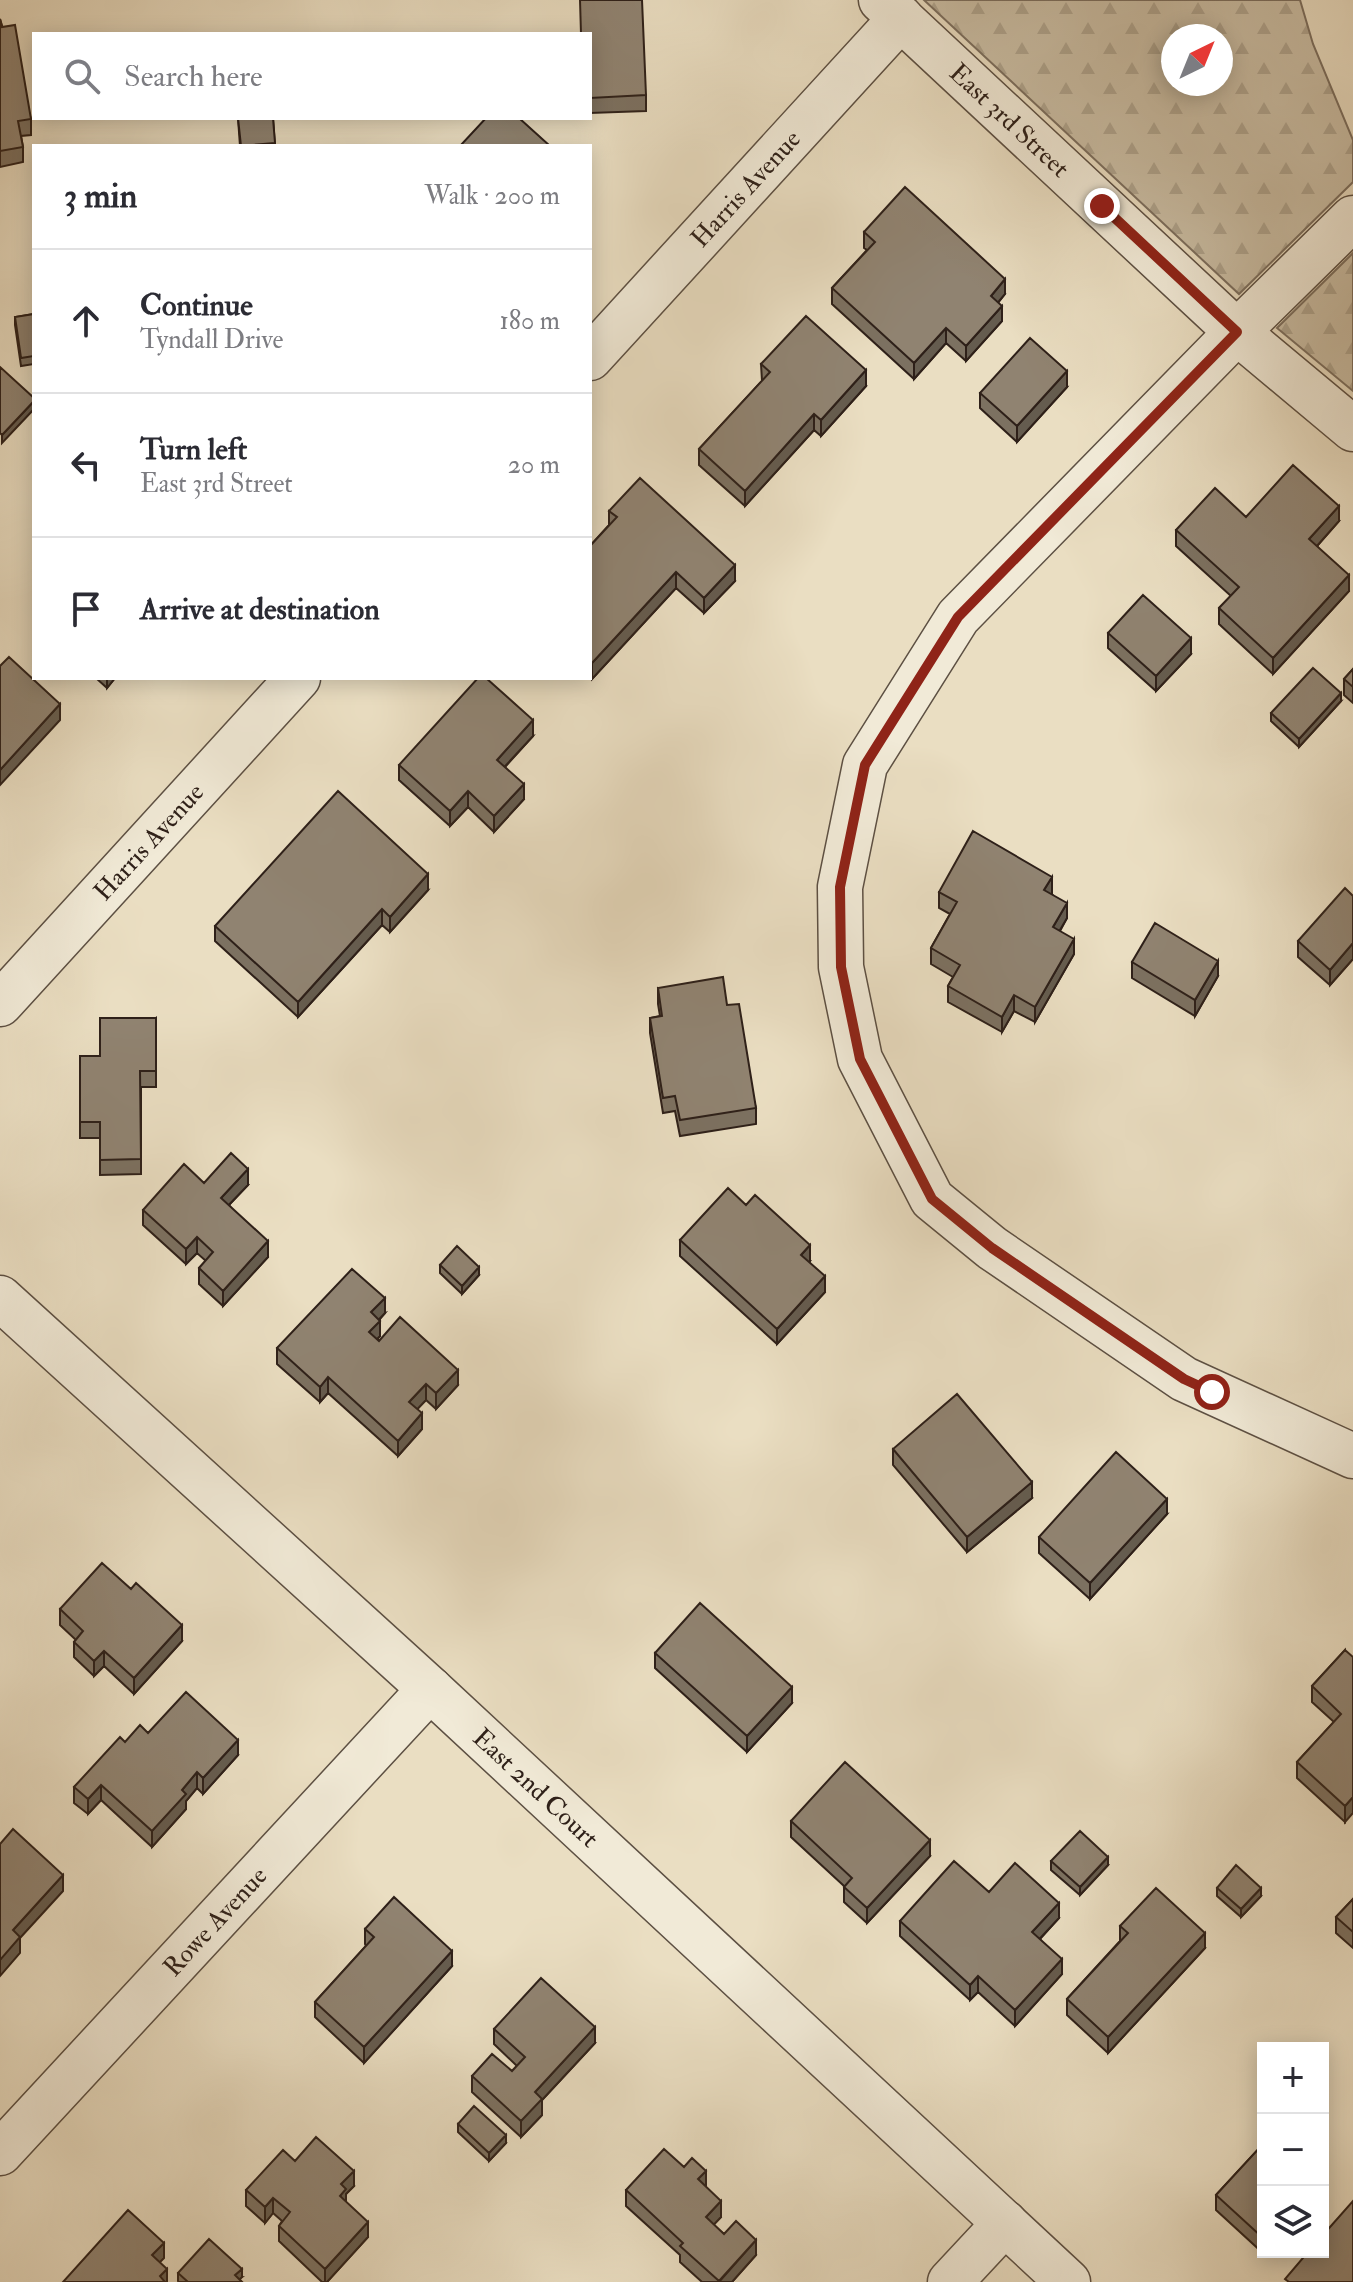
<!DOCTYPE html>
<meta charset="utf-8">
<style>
body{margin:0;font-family:"IM FELL Double Pica",serif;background:#f2f2f3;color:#2b2b33}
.controls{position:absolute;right:24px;bottom:24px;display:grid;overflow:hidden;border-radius:0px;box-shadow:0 4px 20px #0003}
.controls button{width:72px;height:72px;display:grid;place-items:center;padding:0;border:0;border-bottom:2px solid #e1e1e2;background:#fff;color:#2b2b33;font:40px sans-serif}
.compass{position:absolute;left:1161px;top:24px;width:72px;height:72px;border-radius:50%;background:#fff;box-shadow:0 4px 20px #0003;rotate:43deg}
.stop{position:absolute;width:24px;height:24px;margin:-18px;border:6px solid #8f2418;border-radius:50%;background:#fff}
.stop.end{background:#8f2418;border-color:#fff;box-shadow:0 2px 8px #0008}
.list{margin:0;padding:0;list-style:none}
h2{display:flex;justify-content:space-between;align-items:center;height:104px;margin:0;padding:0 32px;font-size:34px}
h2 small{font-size:26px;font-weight:400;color:#7c7c81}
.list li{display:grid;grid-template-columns:52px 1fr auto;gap:24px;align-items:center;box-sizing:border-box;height:144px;padding:0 32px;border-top:2px solid #e1e1e2}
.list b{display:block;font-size:30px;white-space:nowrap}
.list p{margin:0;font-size:26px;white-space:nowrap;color:#7c7c81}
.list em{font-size:26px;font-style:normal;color:#7c7c81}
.icon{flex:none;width:44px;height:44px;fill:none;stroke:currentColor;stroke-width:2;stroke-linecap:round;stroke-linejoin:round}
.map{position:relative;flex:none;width:1353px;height:2282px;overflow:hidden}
.search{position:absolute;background:#fff;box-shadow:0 4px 20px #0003;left:32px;top:32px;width:560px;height:88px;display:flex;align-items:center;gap:20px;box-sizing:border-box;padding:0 28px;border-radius:0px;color:#7c7c81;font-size:30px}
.panel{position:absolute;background:#fff;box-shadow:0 4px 20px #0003;left:32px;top:144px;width:560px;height:536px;border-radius:0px}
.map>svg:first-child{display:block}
.forest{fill:url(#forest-firs);stroke:#7c6f5f;stroke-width:2;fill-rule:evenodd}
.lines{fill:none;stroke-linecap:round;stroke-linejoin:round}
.minor-casing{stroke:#5d5043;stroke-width:47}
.minor{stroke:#f1ead7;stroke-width:44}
.wall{fill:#7c7161;stroke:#2e2019;stroke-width:2}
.shaded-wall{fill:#655c4f;stroke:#2e2019;stroke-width:2}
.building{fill:#908371;stroke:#2e2019;stroke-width:2}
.route{stroke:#8f2418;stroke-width:10}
.labels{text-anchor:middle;stroke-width:8;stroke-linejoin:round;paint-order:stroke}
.street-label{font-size:26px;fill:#2e2019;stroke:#f1ead7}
</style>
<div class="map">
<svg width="1353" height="2282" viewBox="0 0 1353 2282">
<defs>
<pattern id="forest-firs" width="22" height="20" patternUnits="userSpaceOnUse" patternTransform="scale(2)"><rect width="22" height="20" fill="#cabea5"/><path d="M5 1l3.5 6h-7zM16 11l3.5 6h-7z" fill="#aea38d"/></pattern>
</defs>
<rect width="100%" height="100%" fill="#eadec2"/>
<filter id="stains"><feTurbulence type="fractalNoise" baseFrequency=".0025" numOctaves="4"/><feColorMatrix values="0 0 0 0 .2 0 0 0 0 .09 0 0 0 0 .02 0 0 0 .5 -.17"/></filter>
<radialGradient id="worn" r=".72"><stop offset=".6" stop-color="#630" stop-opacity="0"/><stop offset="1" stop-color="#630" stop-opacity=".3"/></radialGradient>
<path class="forest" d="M924 0H1300L1313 44 1353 140V182L1239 294ZM1173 36H1221V84H1173Z
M1353 253V391L1277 328Z"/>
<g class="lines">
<g class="minor-casing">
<g id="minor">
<path id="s1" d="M881 0 1237 332 1353 429"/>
<path d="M1353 218 1237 332 958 617 865 765 840 887 841 967 860 1059 932 1199 992 1248 1184 1379 1353 1456"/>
<path id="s2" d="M590 358 901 18"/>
<path id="s3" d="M0 1004 298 678"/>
<path id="s4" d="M0 1298 430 1689 1068 2282"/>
<path id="s5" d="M0 2153 430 1689"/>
<path d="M950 2282 1005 2223"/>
</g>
</g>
<use href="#minor" class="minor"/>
</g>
<path class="wall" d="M0 19 31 119V135L21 136 23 147V162L0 167Z
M590 34 646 95V111L590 113Z
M238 118H273L275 146H240Z
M864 232 1005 294 998 303 1002 321 966 361 946 343 914 379 832 304V288L867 250 864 248Z
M34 314V364L21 366 15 325V317Z
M761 364 866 386 821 436 814 430 745 506 699 465V449L762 381Z
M1067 387 1017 442 980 408V393Z
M609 511 735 581 704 613 676 588 592 679 590 677V546L609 525Z
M1246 517 1339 521 1317 546 1349 591 1273 674 1219 624V608L1231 596 1176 546V530Z
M1108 633 1191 654 1156 691 1108 648Z
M1353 669V703L1344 695V679Z
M96 678H115L107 688Z
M1341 701 1299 747 1271 721V713Z
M533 736 505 767 524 799 494 832 468 807 450 826 399 780V765Z
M428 890 390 932 382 925 298 1017 215 941V926Z
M939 892 1052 893V894L1067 918 1060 931 1074 954 1035 1022 1014 1011 1002 1032 948 1002V986L953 977 931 964V948L950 914 939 908Z
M1353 896V959L1330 985 1298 957V941Z
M1132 962 1218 976 1195 1016 1132 978Z
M658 988 727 1005 756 1108V1124L680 1136 675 1111 663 1113 650 1033V1018L660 1016 658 1004Z
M156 1018V1087H141V1174L100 1175V1138H80V1056H100Z
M204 1183 248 1185 229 1205 268 1257 223 1306 199 1284V1268L206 1261 197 1253 186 1264 143 1225V1210Z
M680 1240 810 1261 809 1262 825 1292 777 1344 680 1256Z
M440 1265 479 1275 462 1294 440 1273Z
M385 1313 379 1320 380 1336 377 1339 458 1385 436 1409 426 1400 417 1409 422 1429 398 1456 328 1393 320 1402 277 1364V1348Z
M893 1449 1032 1498 967 1552 893 1465Z
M1167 1514 1090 1599 1039 1553V1537Z
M60 1609 182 1641 134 1694 104 1666 94 1676 74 1657V1642L76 1640 60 1625Z
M1345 1650V1822L1297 1778V1762L1334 1722 1312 1702V1686Z
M655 1653 792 1703 747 1752 655 1668Z
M148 1733 238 1755 203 1794 197 1788 186 1801V1809L152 1847 101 1800 88 1814 74 1803V1787L125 1742Z
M791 1821 930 1856 867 1923 844 1902V1886L791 1837Z
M1051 1861 1108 1865 1080 1895 1051 1870Z
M1217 1888 1261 1896 1241 1917 1217 1896Z
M989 1892 1059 1918 1040 1939 1062 1974 1015 2026 978 1992 970 2000 900 1936V1921Z
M1353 1899V1948L1336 1933V1917Z
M1120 1926 1205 1948 1108 2053 1067 2015V1999L1120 1941Z
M365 1929 452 1966 364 2063 315 2017V2002L366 1946 365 1944Z
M494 2029 595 2043 542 2100V2115L521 2137 472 2092V2076L512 2071 517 2066 494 2044Z
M458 2124 506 2143 489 2161 458 2132Z
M1263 2144V2252H1266L1264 2254 1216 2210V2195Z
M295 2161 354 2186 346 2194V2202L368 2237 327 2282H322L279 2241V2226L282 2221 273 2213 265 2223 246 2206V2190Z
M705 2187 721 2217 713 2225 724 2234 756 2255 732 2282H702L680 2262V2255L626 2206V2190Z
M178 2273 242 2277 239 2279 242 2282H179L178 2281Z"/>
<path class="shaded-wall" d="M1005 279V294L991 311V296Z
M1002 306V321L966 361V346Z
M946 328V343L914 379V363Z
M866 370V386L821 436V420Z
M1067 371V387L1017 442V426Z
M34 401V409L2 443V435Z
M814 414V430L745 506V491Z
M1339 506V521L1309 555V539Z
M735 565V581L704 613V598Z
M676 572V588L592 679V663Z
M1349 575V591L1273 674V658Z
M1191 638V654L1156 691V676Z
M107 678H115L107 688Z
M1341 693V701L1299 747V739Z
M60 704V720L0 785V770Z
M533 720V736L497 775V760Z
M524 784V799L494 832V816Z
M468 791V807L450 826V811Z
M428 874V890L390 932V917Z
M1052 877V893L1044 906V890Z
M1067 903V918L1053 942V927Z
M382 909V925L298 1017V1002Z
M1074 939V954L1035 1022V1007Z
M1353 943V959L1330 985V970Z
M1218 961V976L1195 1016V1000Z
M1014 995V1011L1002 1032V1017Z
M248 1169V1185L221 1213V1198Z
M197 1237V1253L186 1264V1249Z
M268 1241V1257L223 1306V1291Z
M810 1245V1261L801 1270V1255Z
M479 1267V1275L462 1294V1286Z
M825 1276V1292L777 1344V1329Z
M385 1298V1313L371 1328V1312Z
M380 1321V1336L369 1348V1332Z
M458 1370V1385L436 1409V1393Z
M328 1377V1393L320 1402V1387Z
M426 1384V1400L409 1418V1402Z
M422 1413V1429L398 1456V1441Z
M1032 1482V1498L967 1552V1537Z
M1167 1499V1514L1090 1599V1583Z
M182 1625V1641L134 1694V1678Z
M104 1651V1666L94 1676V1661Z
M792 1687V1703L747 1752V1736Z
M238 1740V1755L203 1794V1778Z
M197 1772V1788L186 1801V1809L152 1847V1831L182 1790Z
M101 1785V1800L88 1814V1799Z
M1353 1797V1813L1345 1822V1806Z
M930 1840V1856L867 1923V1908Z
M1108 1857V1865L1080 1895V1887Z
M63 1875V1891L20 1938V1953L0 1976V1960L13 1930Z
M1261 1888V1896L1241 1917V1909Z
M1059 1903V1918L1032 1947V1932Z
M1205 1933V1948L1108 2053V2037Z
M452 1951V1966L364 2063V2047Z
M1062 1959V1974L1015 2026V2010Z
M978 1976V1992L970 2000V1985Z
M595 2027V2043L542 2100V2115L521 2137V2121L535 2092Z
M506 2135V2143L489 2161V2153Z
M354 2171V2186L346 2194V2205L340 2211 341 2184Z
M706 2171V2187L698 2179Z
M273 2198V2213L265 2223V2207Z
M721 2201V2217L706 2233V2217Z
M368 2222V2237L327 2282H325V2269Z
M756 2240V2255L732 2282H719Z
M164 2243V2258L152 2270V2255Z
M167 2269V2282H160V2276Z
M242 2269V2277L237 2282 235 2275Z"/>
<path class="building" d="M580 0H642L646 95 590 98V34H581Z
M0 19 2 27 15 25 31 119 18 121 23 147 0 151Z
M238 118H273L275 143 241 146Z
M486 118H519L550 146H460Z
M905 187 1005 279 991 296 1002 306 966 346 946 328 914 363 832 288 875 242 864 232Z
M34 314V356L21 358 15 317Z
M806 316 866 370 821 420 814 414 745 491 699 449 770 372 761 364Z
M1030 338 1067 371 1017 426 980 393Z
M0 367 34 398V401L2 435 0 433Z
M1293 465 1339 506 1309 539 1349 575 1273 658 1219 608 1239 587 1176 530 1215 488 1246 517Z
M640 478 735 565 704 598 676 572 592 663 590 661V546L617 517 609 511Z
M1143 595 1191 638 1156 676 1108 633Z
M9 657 60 704 0 770V666Z
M1313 668 1341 693 1299 739 1271 713Z
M1353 669V687L1344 679Z
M478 678H486L533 720 497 760 524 784 494 816 468 791 450 811 399 765Z
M338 791 428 874 390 917 382 909 298 1002 215 926Z
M973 831 1052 877 1044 890 1067 903 1053 927 1074 939 1035 1007 1014 995 1002 1017 948 986 960 965 931 948 957 902 939 892Z
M1345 888 1353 896V943L1330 970 1298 941Z
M1155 923 1218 961 1195 1000 1132 962Z
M723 977 727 1005 739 1004 756 1108 680 1120 675 1096 663 1098 650 1018 662 1016 658 988Z
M100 1018H156V1071H140L141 1159 100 1160V1122H80V1056H100Z
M231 1153 248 1169 221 1198 268 1241 223 1291 199 1268 213 1252 197 1237 186 1249 143 1210 184 1164 204 1183Z
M728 1188 746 1205 755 1195 810 1245 801 1255 825 1276 777 1329 680 1240Z
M457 1246 479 1267 462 1286 440 1265Z
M352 1269 385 1298 371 1312 380 1321 369 1332 379 1341 400 1317 458 1370 436 1393 426 1384 409 1402 422 1413 398 1441 328 1377 320 1387 277 1348Z
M957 1394 1032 1482 967 1537 893 1449Z
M1116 1452 1167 1499 1090 1583 1039 1537Z
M102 1563 131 1589 136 1583 182 1625 134 1678 104 1651 94 1661 74 1642 83 1631 60 1609Z
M700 1603 792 1687 747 1736 655 1653Z
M1345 1650 1353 1657V1797L1345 1806 1297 1762 1341 1714 1312 1686Z
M186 1692 238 1740 203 1778 197 1772 182 1790 186 1794 152 1831 101 1785 88 1799 74 1787 120 1737 125 1742 140 1725 148 1733Z
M845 1762 930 1840 867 1908 844 1887 852 1878 791 1821Z
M13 1829 63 1875 13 1930 20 1937 0 1960V1844Z
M1080 1831 1108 1857 1080 1887 1051 1861Z
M954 1861 989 1892 1015 1863 1059 1903 1032 1932 1062 1959 1015 2010 978 1976 970 1985 900 1921Z
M1236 1865 1261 1888 1241 1909 1217 1888Z
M1156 1888 1205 1933 1108 2037 1067 1999 1128 1933 1120 1926Z
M394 1897 452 1951 364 2047 315 2002 374 1937 365 1929Z
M1353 1899V1932L1336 1917Z
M541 1978 595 2027 535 2092 542 2099 521 2121 472 2076 492 2054 512 2071 525 2057 494 2029Z
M474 2106 506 2135 489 2153 458 2124Z
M316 2137 354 2171 341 2184 346 2189 340 2196 368 2222 325 2269 279 2226 290 2212 273 2198 265 2207 246 2190 283 2150 295 2161Z
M1263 2144V2238L1216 2195Z
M664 2149 684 2167 692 2158 706 2171 698 2179 721 2201 706 2217 724 2234 736 2221 756 2240 719 2281 680 2246 683 2243 626 2190Z
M1353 2201V2282H1289L1285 2279 1308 2252H1323V2235Z
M128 2210 164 2243 152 2255 167 2269 160 2276 164 2281 163 2282H63Z
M209 2239 242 2269 235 2275 242 2282H188L178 2273Z"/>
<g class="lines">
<path class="route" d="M1102 206 1237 332 958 617 865 765 840 887 841 967 860 1059 932 1199 992 1248 1184 1379 1212 1392"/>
</g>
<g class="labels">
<g class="street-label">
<text dy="9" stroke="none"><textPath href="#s1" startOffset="176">East 3rd Street</textPath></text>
<text dy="9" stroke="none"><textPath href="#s2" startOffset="230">Harris Avenue</textPath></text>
<text dy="9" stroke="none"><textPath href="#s3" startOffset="220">Harris Avenue</textPath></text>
<text dy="9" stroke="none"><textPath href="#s4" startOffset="726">East 2nd Court</textPath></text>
<text dy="9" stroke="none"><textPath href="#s5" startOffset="316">Rowe Avenue</textPath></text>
</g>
</g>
<rect width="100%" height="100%" filter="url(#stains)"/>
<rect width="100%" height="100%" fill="url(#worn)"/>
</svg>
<div class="controls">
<button>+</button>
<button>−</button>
<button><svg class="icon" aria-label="layers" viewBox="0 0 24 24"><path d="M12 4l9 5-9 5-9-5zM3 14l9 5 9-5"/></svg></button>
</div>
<svg class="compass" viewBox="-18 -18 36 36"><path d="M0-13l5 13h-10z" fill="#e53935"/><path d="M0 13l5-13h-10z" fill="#7c7c81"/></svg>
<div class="stop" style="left:1212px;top:1392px"></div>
<div class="stop end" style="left:1102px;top:206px"></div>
<div class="search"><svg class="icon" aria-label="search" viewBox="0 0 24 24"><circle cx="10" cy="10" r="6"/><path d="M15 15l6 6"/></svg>Search here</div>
<section class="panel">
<h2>3 min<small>Walk · 200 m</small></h2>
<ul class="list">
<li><svg class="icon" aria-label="ahead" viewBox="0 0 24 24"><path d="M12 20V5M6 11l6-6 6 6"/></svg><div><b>Continue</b><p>Tyndall Drive</p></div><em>180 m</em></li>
<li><svg class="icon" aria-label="left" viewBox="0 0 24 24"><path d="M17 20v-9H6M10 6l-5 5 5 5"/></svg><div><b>Turn left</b><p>East 3rd Street</p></div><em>20 m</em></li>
<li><svg class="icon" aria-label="arrive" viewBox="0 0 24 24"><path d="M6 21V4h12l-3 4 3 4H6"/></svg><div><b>Arrive at destination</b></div></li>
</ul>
</section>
</div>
